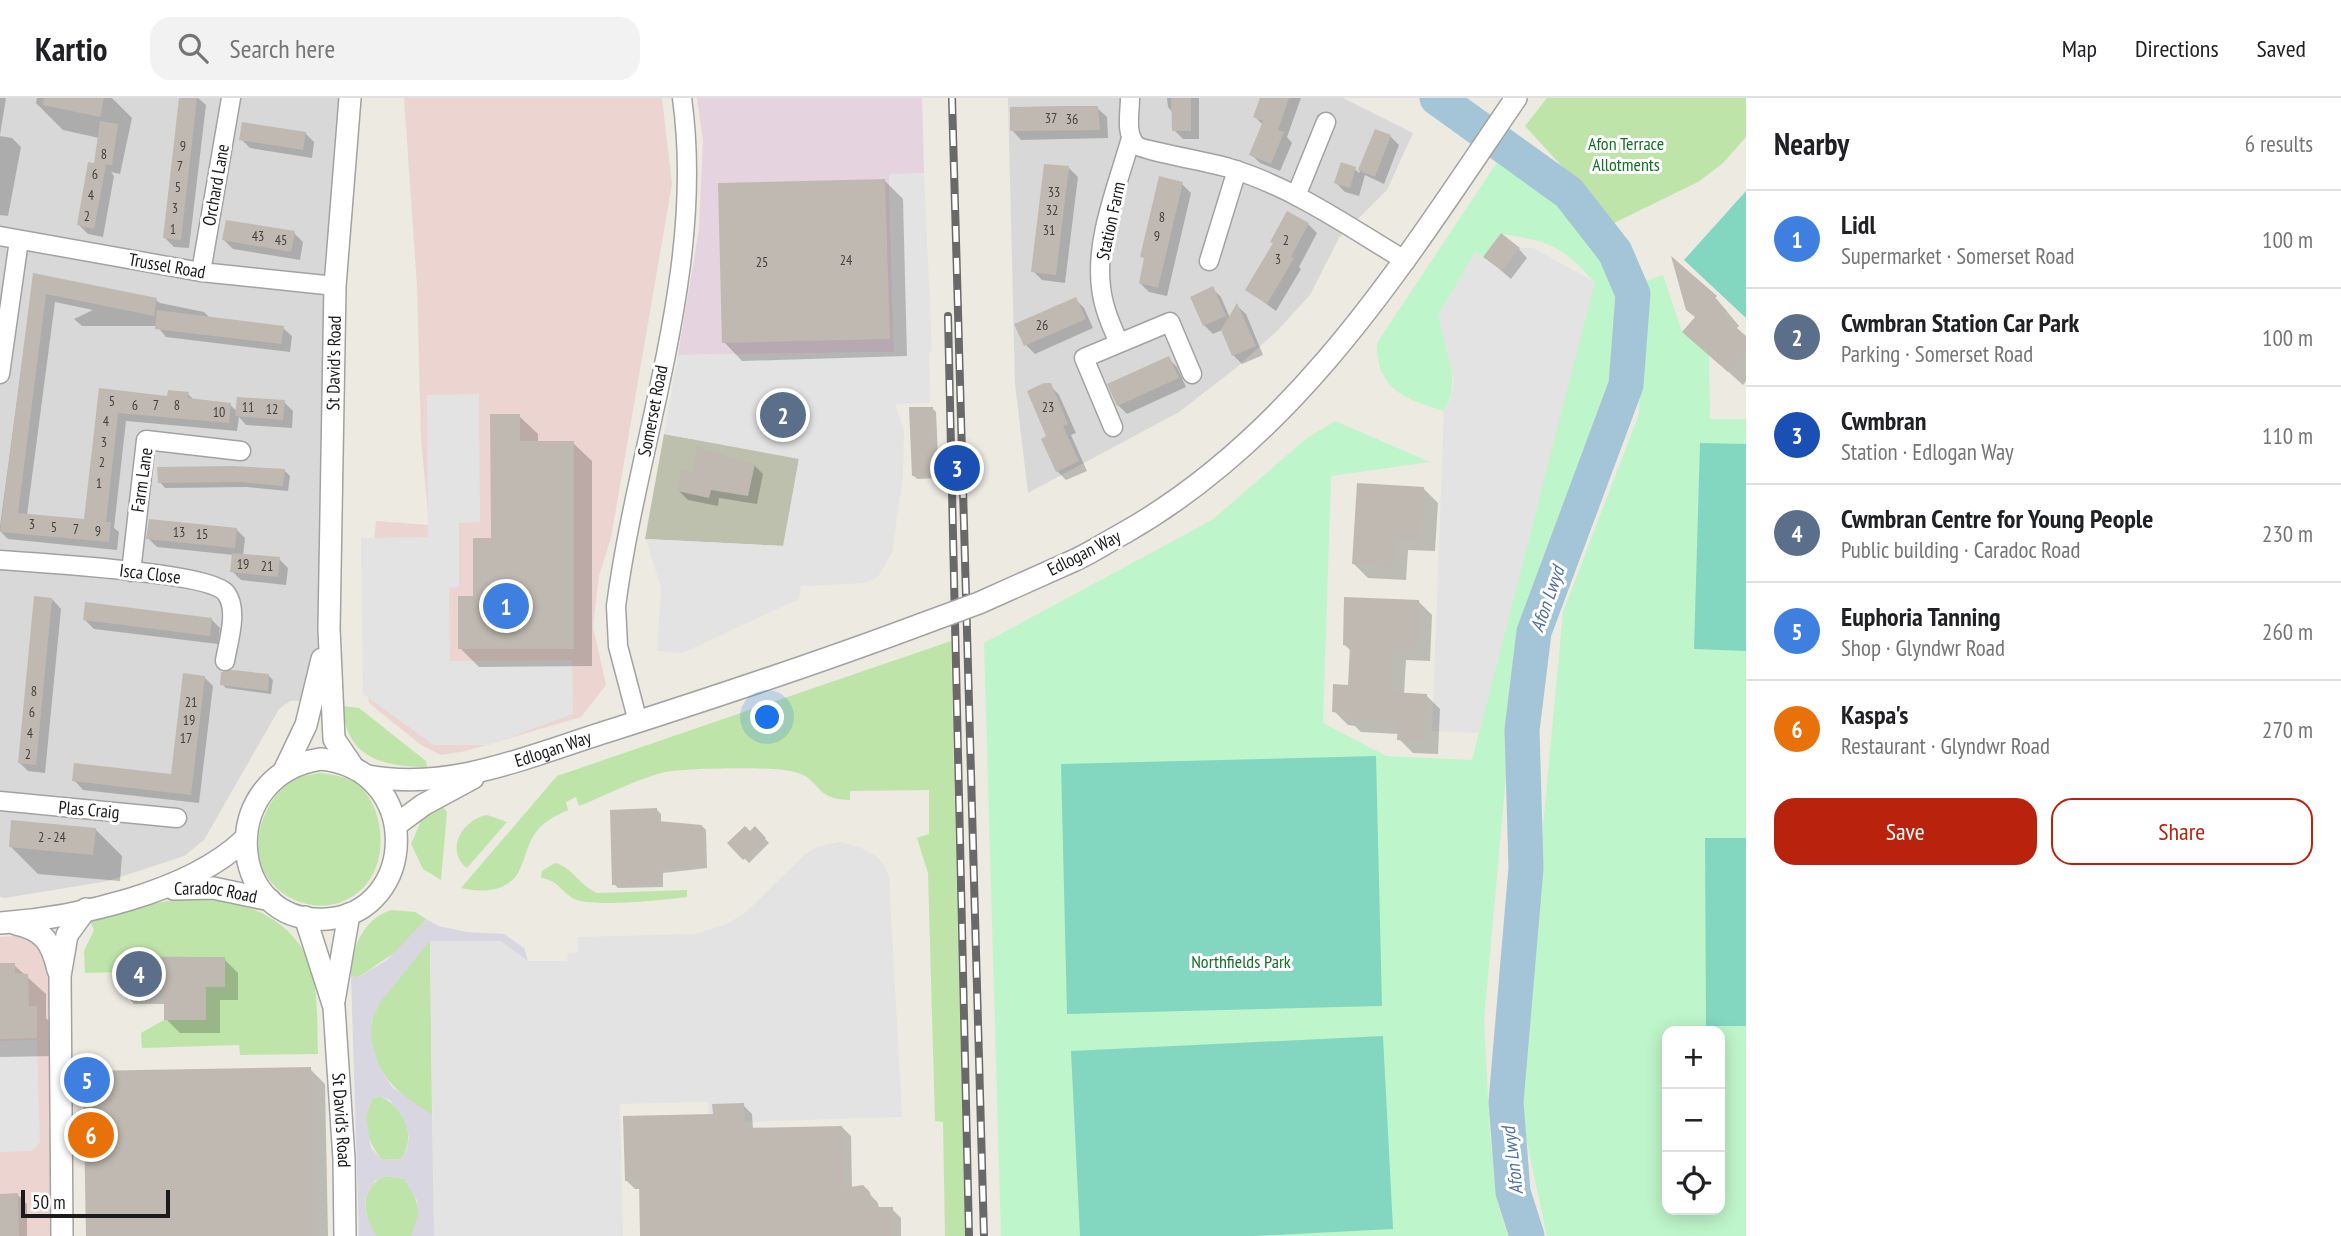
<!DOCTYPE html>
<meta charset="utf-8">
<style>
body{margin:0;font-family:"PT Sans Narrow",sans-serif;background:#f2f2f2;color:#202124}
.controls{position:absolute;right:21px;bottom:21px;display:grid;overflow:hidden;border-radius:14px;box-shadow:0 4px 18px #0003}
.controls button{width:63px;height:63px;display:grid;place-items:center;padding:0;border:0;border-bottom:2px solid #e0e0e0;background:#fff;color:#202124;font:35px sans-serif}
.scale{position:absolute;left:21px;bottom:18px;width:149px;box-sizing:border-box;padding-left:7px;border:4px solid #1b1b1b;border-top:0;font-size:19px;line-height:24px;white-space:nowrap;color:#1b1b1b;-webkit-text-stroke:5px #fff;paint-order:stroke}
.you{position:absolute;left:768px;top:620px;width:24px;height:24px;margin:-18px;border:5px solid #fff;border-radius:50%;background:#1a73e8;box-shadow:0 0 0 10px #1a73e833}
.badge{display:grid;place-items:center;width:46px;height:46px;border-radius:50%;background:#b9220d;color:#fff;font-size:23px;font-weight:700}
.pin{position:absolute;translate:-50% -50%;border:4px solid #fff;box-shadow:0 2px 7px #0006}
.list{margin:0;padding:0;list-style:none}
h2{display:flex;justify-content:space-between;align-items:center;height:91px;margin:0;padding:0 28px;font-size:30px}
h2 small{font-size:23px;font-weight:400;color:#757577}
.list li{display:grid;grid-template-columns:46px 1fr auto;gap:21px;align-items:center;box-sizing:border-box;height:98px;padding:0 28px;border-top:2px solid #e0e0e0}
.list b{display:block;font-size:26px;white-space:nowrap}
.list p{margin:0;font-size:23px;white-space:nowrap;color:#757577}
.list em{font-size:23px;font-style:normal;color:#757577}
.actions{display:flex;gap:14px;padding:21px 28px}
.actions a{flex:1;padding:16px 0;border:2px solid #b9220d;border-radius:21px;text-align:center;font-size:24px;color:#b9220d}
.actions .main{background:#b9220d;color:#fff}
.icon{flex:none;width:38px;height:38px;fill:none;stroke:currentColor;stroke-width:2;stroke-linecap:round;stroke-linejoin:round}
.map{position:relative;flex:none;width:1746px;height:1138px;overflow:hidden}
header{display:flex;align-items:center;gap:42px;box-sizing:border-box;height:98px;padding:0 35px;background:#fff;border-bottom:2px solid #e0e0e0}
header strong{font-size:33px}
nav{display:flex;gap:38px;margin-inline-start:auto;font-size:24px}
.search{width:490px;height:63px;background:#f2f2f2;display:flex;align-items:center;gap:18px;box-sizing:border-box;padding:0 24px;border-radius:21px;color:#757577;font-size:26px}
main{display:flex}
aside{flex:1;background:#fff}
.map>svg:first-child{display:block}
.residential{fill:#d9d8d8}
.commercial{fill:#ecd5d1}
.industrial{fill:#e5d3df}
.construction{fill:#bdc0ad}
.grass{fill:#bfe4a9}
.park{fill:#bff5ca;fill-rule:evenodd}
.pitch{fill:#83d7c1}
.parking{fill:#e3e3e3}
.plaza{fill:#d7d6e1;fill-rule:evenodd}
.shadow{fill:#0003}
.lines{fill:none;stroke-linecap:round;stroke-linejoin:round}
.river{stroke:#a4c5d7;stroke-width:35}
.building{fill:#c0b9b1}
.minor-casing{stroke:#a2a2a2;stroke-width:21}
.tertiary-casing{stroke:#a2a2a2;stroke-width:24}
.minor{stroke:#fff;stroke-width:18}
.tertiary{stroke:#fff;stroke-width:21}
.rail-casing{stroke:#696969;stroke-width:8}
.rail{stroke:#fff;stroke-width:5;stroke-dasharray:16;stroke-linecap:butt}
.tertiary-bridge-casing{stroke:#a2a2a2;stroke-width:24;stroke-linecap:butt}
.tertiary-bridge{stroke:#fff;stroke-width:21}
.labels{text-anchor:middle;stroke-width:6;stroke-linejoin:round;paint-order:stroke}
.number-label{font-size:14px;fill:#444240}
.park-label{font-size:18px;fill:#127025;stroke:#fff}
.street-label{font-size:18px;fill:#1b1b1b;stroke:#fff}
.water-label{font-size:19px;font-style:italic;fill:#4f6ea3;stroke:#fff}
</style>
<header>
<strong>Kartio</strong>
<div class="search"><svg class="icon" aria-label="search" viewBox="0 0 24 24"><circle cx="10" cy="10" r="6"/><path d="M15 15l6 6"/></svg>Search here</div>
<nav><a>Map</a><a>Directions</a><a>Saved</a></nav>
</header>
<main>
<div class="map">
<svg width="1746" height="1138" viewBox="0 0 1746 1138">
<rect width="100%" height="100%" fill="#eceae1"/>
<path class="residential" d="M0 0H350L329 531 313 602 290 603 279 611 204 742 184 758 108 783 5 800 0 799Z
M1008 0H1343L1413 35 1387 92 1339 140 1310 197 1278 232 1236 270 1179 314 1028 395 1015 286Z"/>
<path class="commercial" d="M404 0H662L672 86 611 440 599 478 593 529 606 587 581 619 466 653 441 657 421 647 369 605 361 454 373 453 376 423 429 427 421 340 417 188Z
M28 837 43 848 49 873 54 1138H0V839Z"/>
<path class="industrial" d="M697 0H922L924 75 889 77 894 254 678 257 699 131 703 42Z"/>
<path class="construction" d="M664 336 799 360 784 448 645 441Z"/>
<path class="grass" d="M1547 0H1746V39L1723 65 1698 84 1614 125 1525 28Z
M951 543 965 1138H945L943 1024 935 1023 928 775 917 740 929 736V692L850 693V702C812 701 822 681 795 674 775 668 686 670 665 674 636 681 607 697 579 708L576 699 566 704 568 712C555 718 542 724 534 737 527 748 525 761 519 773 509 794 481 795 461 790L557 678Z
M343 608 359 610 426 663 427 669C382 669 345 659 343 608Z
M321 675C335 677 351 679 361 689 383 712 388 757 368 784 343 817 296 814 271 784 244 753 263 695 300 679 306 677 314 676 321 675Z
M442 708 447 714 441 782 423 771 411 746 421 723Z
M487 717 507 724 467 770C444 752 463 721 487 717Z
M555 765C574 770 580 789 598 795L687 792V799C663 802 598 809 577 802 562 796 559 782 541 780L542 773Z
M200 798C225 801 245 806 267 818 323 850 316 898 318 956L240 957 239 947 142 950 141 935 164 922H206V889H224L225 859 119 858V874L85 875 84 853 94 832 89 821 100 814Z
M391 812 415 814 426 821 400 851 357 880 351 877C353 848 362 822 391 812Z
M430 843 432 1017C399 998 362 966 372 922 378 894 410 864 430 843Z
M380 999C405 1008 417 1039 401 1061L382 1062C368 1045 359 1020 373 1000Z
M385 1078 404 1081C417 1098 425 1119 411 1138H376C362 1117 359 1090 385 1078Z"/>
<path class="park" d="M1500 60 1568 111 1624 196 1614 290 1519 533 1484 922 1490 1037 1498 1106 1508 1138H1001L984 545 1212 422 1306 341 1335 323 1430 364 1331 378 1323 625 1386 658 1472 662 1594 184C1562 147 1549 143 1501 136L1483 159 1475 154 1438 218C1446 250 1462 284 1444 313 1404 301 1376 291 1377 245Z
M1663 177 1682 234 1709 256 1710 321H1746V1138H1547L1524 1031V932L1563 514 1639 316 1643 184ZM1667 933H1720V1112H1667Z"/>
<path class="pitch" d="M1746 93V220L1684 162Z
M1700 345 1746 346V553L1694 551Z
M1376 658 1382 908 1067 916 1061 666Z
M1705 740H1746V928H1706Z
M1383 938 1393 1131 1254 1138H1080L1071 953Z"/>
<path class="parking" d="M924 75 932 253 929 254 930 305 895 306 904 332 903 378 892 455 878 479 865 485 801 488 799 501 682 555 657 553 661 490 646 441 783 448 799 361 664 336 678 257 894 254 889 76Z
M1520 150H1533L1595 184 1479 635 1432 633 1444 313 1451 301 1454 282 1438 218 1475 154 1501 173Z
M479 296 480 424 459 425V489L449 490 450 563 572 562 573 616 489 647H434L363 596 361 440 428 439 427 297Z
M840 744 859 749 876 758 884 767 889 779 902 1019 709 1025 708 1004 620 1006 623 1138H434L430 843H501L528 863H567L568 855 578 854V839L695 836 727 826 745 815 804 757 819 748Z
M37 942 40 1044 32 1053 0 1054V943Z"/>
<path class="plaza" d="M426 821 439 828 466 834 504 836 524 850 528 863 501 843H430L381 903 371 923 372 944 379 969 392 989 432 1017 434 1138H411L418 1117 417 1102 404 1081 385 1078 375 1083 365 1102 366 1117 376 1138H359L351 877 357 880 387 862ZM380 999 390 1002 404 1021 409 1039 407 1052 400 1061 382 1062 371 1050 366 1018 373 1000Z"/>
<path class="shadow" d="M0 0H6L0 37Z
M37 0H112L132 20 120 76 111 74 114 78 103 139 88 136 79 127 95 67 99 40 63 32 36 5Z
M181 0H198L206 7 189 150 174 149 165 140Z
M1167 0H1199V41H1183L1174 32 1173 15 1168 9Z
M1262 0H1301L1287 39 1292 45 1280 73 1260 65 1251 56 1263 27 1255 19Z
M1097 10 1107 19 1108 40 1021 42 1012 32Z
M1376 33 1390 38 1399 47 1384 86 1365 77 1359 98 1345 94 1336 85 1355 71 1359 75Z
M305 35 314 44 312 60 250 50 241 41Z
M0 38 12 40 21 49 8 118 0 117Z
M1069 70 1078 79 1065 185 1042 182 1033 173Z
M885 83 903 101 907 258 742 263 724 244Z
M1182 86 1191 95 1167 198 1149 194 1140 185 1146 162 1142 158Z
M1308 126 1317 135 1299 169 1301 171 1276 213 1247 192Z
M294 135 303 144 300 162 233 151 224 142Z
M1519 151 1527 160 1511 181 1485 159Z
M34 177 156 202 160 205 204 214 211 221 283 230 292 238 290 254 166 239 157 228H82L74 221 93 212 55 204 27 417 86 423 101 292 169 300 188 296 195 303 230 307 237 313 284 304 293 313 292 330 246 327 239 319 237 333 126 323 114 430 119 434 117 452 8 441 0 433V428Z
M1212 190 1221 199 1230 220 1237 208 1246 216 1263 257 1242 266 1233 257 1222 232 1213 236 1204 227Z
M1715 199 1739 228 1736 231 1746 240V283L1743 287 1684 234Z
M1075 201 1084 210 1093 230 1035 256 1026 247Z
M1168 260 1177 269 1186 289 1127 316 1118 307Z
M1050 287 1059 297 1076 335 1071 337 1087 373 1066 382 1057 373 1049 339Z
M932 310 936 314 939 380 917 381 913 377Z
M519 318 538 336V345H573L592 363V568L479 569 460 550 492 442Z
M754 367 763 376 757 406 719 400 718 408 688 402 679 393 693 376Z
M284 372 290 378 288 393 247 389 165 390 160 384Z
M1424 391 1438 405 1435 453 1408 452 1406 482 1368 480 1354 466Z
M236 431 245 440 243 458 279 461 288 470 286 487 241 482 232 473 234 457 157 449 148 440Z
M52 501 61 511 45 675 28 673 19 664Z
M1418 503 1432 517 1430 563 1406 562 1404 596 1426 597 1440 611 1438 656 1413 655 1399 641V636L1361 634 1355 628 1348 627 1334 613 1350 589 1352 554 1345 547Z
M211 521 220 530 218 546 94 531 85 522Z
M269 578 273 582 271 596 226 590 222 586Z
M204 579 213 588 199 705 83 692 74 682 173 678Z
M657 712 661 716V725L702 728 706 732 707 770 663 775V789L618 790 614 786Z
M755 730 769 745 749 765 730 745Z
M95 731 122 758 120 783 38 776 11 749Z
M224 861 238 875V902H220V935H180L166 921V906H134L121 892Z
M0 867H14L46 896V920L55 929V958L0 959Z
M310 971 325 986 328 1138H87Z
M743 1007 752 1016 753 1031 842 1029 851 1038 852 1091 863 1089 878 1105 879 1111H892L901 1120V1138H642L641 1091H635L626 1082 714 1017Z
M0 1097H18L27 1106V1138H0Z"/>
<g class="lines">
<path class="river" d="M1437 0 1569 95 1615 154 1633 196 1626 287 1534 534 1522 632 1526 770 1506 1004 1513 1094 1527 1138"/>
</g>
<path class="building" d="M44 0H104L100 19 43 7Z
M179 0H197L181 142 163 140Z
M1171 0H1191V33H1172Z
M1260 0H1289L1278 32 1284 34 1271 66 1249 57 1263 23 1253 19Z
M1059 8H1098L1100 32 1010 33V9Z
M100 23 118 26 112 67 98 66 106 67 94 131 77 127 88 64 94 65Z
M242 24 306 34 303 52 239 42Z
M1375 31 1391 37 1375 79 1358 72Z
M1341 64 1356 69 1350 90 1334 85Z
M1044 66 1069 68 1056 177 1031 174Z
M1159 78 1183 84 1158 190 1139 185 1144 160 1140 159Z
M885 81 890 241 722 245 718 85Z
M1287 113 1309 125 1291 159 1294 160 1267 206 1245 192 1273 145 1270 144Z
M226 122 295 133 291 154 222 142Z
M1501 135 1520 150 1502 173 1483 159Z
M1671 158 1717 198 1714 201 1727 213 1722 217 1746 238V254L1728 274 1682 234 1695 219 1686 212Z
M33 175 157 200 154 218 46 196 18 415 84 421 99 290 167 298 168 292 189 294 188 300 231 305 229 325 118 315 106 424H111L109 444 0 434Z
M1213 188 1226 218 1203 228 1190 199Z
M1076 199 1086 221 1024 248 1014 226Z
M1237 205 1256 248 1232 258 1221 232Z
M157 212 284 228 281 246 155 231Z
M1169 258 1179 280 1117 308 1107 286Z
M1044 285H1051L1068 326 1063 328 1079 363 1056 374 1041 341 1046 338 1027 293Z
M237 299 285 302 283 322 235 318Z
M909 309H933L935 377 912 378Z
M490 316H520V343H574V551H458V498H473V440H491Z
M697 349 755 366 748 398 711 392 709 400 677 393 681 372 692 374Z
M232 368 285 371 283 388 240 384 158 385 157 369Z
M1357 385 1424 389 1421 440 1394 439 1393 469 1352 466Z
M149 421 237 430 235 450 146 441Z
M232 455 280 459 278 479 230 474Z
M34 498 52 500 36 667 18 665Z
M1344 499 1419 502 1417 550 1393 549 1390 594 1427 596 1424 643 1397 642 1398 623 1346 621V615L1332 614 1333 586 1348 587 1350 548 1343 547Z
M85 504 212 520 210 538 83 522Z
M232 572 269 576 268 593 220 587 221 574Z
M183 575 205 578 191 697 72 683 74 665 171 676Z
M657 710 658 723 702 727 704 766 660 771V785L612 787 610 712Z
M11 722 96 730 93 757 9 749Z
M745 728 750 733 755 728 766 740 743 762 727 745Z
M119 858 225 859V889H206V922H164V893H119Z
M0 865H15V875L28 876 29 908H37V940L0 941Z
M311 969 313 1138H86L83 973Z
M744 1005 745 1030 842 1028 844 1090 863 1087 870 1094 871 1109H893V1138H640L639 1083H625L623 1018 713 1016 712 1006Z
M18 1095 19 1138H0V1096Z"/>
<g class="lines">
<g class="minor-casing">
<path id="minor" d="M1130 0C1130 14 1125 36 1136 47 1141 52 1214 65 1229 70 1293 89 1349 129 1406 163
M1296 98 1326 24
M0 138 201 174 335 188
M1209 163 1237 72
M201 174 231 0
M1119 245C1111 227 1103 209 1101 189 1095 140 1118 87 1131 40
M0 276 19 142
M1113 329 1084 260 1170 224 1192 276
M0 462C36 465 209 474 226 495 239 512 228 544 225 563
M131 474 146 342 241 353
M638 624 618 548 616 508C638 340 706 171 682 0
M0 703 177 720"/>
</g>
<g class="tertiary-casing">
<g id="tertiary">
<path d="M350 0 335 188 329 531 334 641 351 666"/>
<path d="M1073 463C1091 455 1107 444 1124 435 1299 336 1406 161 1516 0"/>
<path d="M321 661C423 671 418 814 327 821 225 828 216 676 321 661Z"/>
<path d="M284 673 306 627 322 561"/>
<path id="s1" d="M368 678C453 694 536 655 615 631 718 598 821 564 922 526"/>
<path d="M396 727 423 707 473 680"/>
<path id="s2" d="M174 791 213 790 270 802"/>
<path id="s3" d="M305 819 334 909 344 1061 345 1138"/>
<path d="M0 825C75 820 188 795 244 742"/>
<path d="M16 826C44 832 52 845 58 872"/>
<path d="M334 903 349 816"/>
<path d="M62 1138 60 878 67 837 86 811"/>
</g>
</g>
<use href="#minor" class="minor"/>
<use href="#tertiary" class="tertiary"/>
<g class="rail-casing">
<path id="rail" d="M952 0 984 1138
M948 218 969 1138"/>
</g>
<use href="#rail" class="rail"/>
<g class="tertiary-bridge-casing">
<path id="tertiary-bridge" d="M922 526 979 505 1073 463"/>
</g>
<use href="#tertiary-bridge" class="tertiary-bridge"/>
</g>
<g class="labels">
<g class="number-label">
<text x="1051" y="25">37</text>
<text x="1072" y="26">36</text>
<text x="183" y="53">9</text>
<text x="104" y="61">8</text>
<text x="180" y="73">7</text>
<text x="95" y="81">6</text>
<text x="178" y="94">5</text>
<text x="1054" y="99">33</text>
<text x="91" y="102">4</text>
<text x="175" y="115">3</text>
<text x="1052" y="117">32</text>
<text x="87" y="123">2</text>
<text x="1162" y="124">8</text>
<text x="173" y="136">1</text>
<text x="1049" y="137">31</text>
<text x="258" y="143">43</text>
<text x="1157" y="143">9</text>
<text x="281" y="147">45</text>
<text x="1286" y="147">2</text>
<text x="1278" y="166">3</text>
<text x="846" y="167">24</text>
<text x="762" y="169">25</text>
<text x="1042" y="232">26</text>
<text x="112" y="308">5</text>
<text x="135" y="312">6</text>
<text x="156" y="312">7</text>
<text x="177" y="312">8</text>
<text x="248" y="314">11</text>
<text x="1048" y="314">23</text>
<text x="272" y="316">12</text>
<text x="219" y="319">10</text>
<text x="106" y="328">4</text>
<text x="104" y="349">3</text>
<text x="102" y="369">2</text>
<text x="99" y="390">1</text>
<text x="32" y="431">3</text>
<text x="54" y="434">5</text>
<text x="76" y="436">7</text>
<text x="98" y="438">9</text>
<text x="179" y="439">13</text>
<text x="202" y="441">15</text>
<text x="243" y="471">19</text>
<text x="267" y="473">21</text>
<text x="34" y="598">8</text>
<text x="191" y="609">21</text>
<text x="32" y="619">6</text>
<text x="189" y="627">19</text>
<text x="30" y="640">4</text>
<text x="186" y="645">17</text>
<text x="28" y="661">2</text>
<text x="52" y="744">2 - 24</text>
</g>
<g class="park-label">
<text x="1626" y="52">Afon Terrace<tspan x="1626" dy="21">Allotments</tspan></text>
<text x="1241" y="870">Northfields Park</text>
</g>
<g class="street-label">
<text transform="translate(216 87) rotate(-80)" y="6">Orchard Lane</text>
<text transform="translate(1111 123) rotate(-78)" y="6">Station Farm</text>
<text transform="translate(167 168) rotate(10)" y="6">Trussel Road</text>
<text transform="translate(334 265) rotate(-89)" y="6">St David's Road</text>
<text transform="translate(653 313) rotate(-79)" y="6">Somerset Road</text>
<text transform="translate(142 382) rotate(-82)" y="6">Farm Lane</text>
<text transform="translate(1084 455) rotate(-27)" y="6">Edlogan Way</text>
<text transform="translate(150 476) rotate(7)" y="6">Isca Close</text>
<text dy="6" stroke="none"><textPath href="#s1" startOffset="189">Edlogan Way</textPath></text>
<text transform="translate(89 712) rotate(5)" y="6">Plas Craig</text>
<text dy="6" stroke="none"><textPath href="#s2" startOffset="42">Caradoc Road</textPath></text>
<text dy="6" stroke="none"><textPath href="#s3" startOffset="208">St David's Road</textPath></text>
</g>
<g class="water-label">
<text transform="translate(1547 501) rotate(-71)" y="7">Afon Lwyd</text>
<text transform="translate(1512 1063) rotate(-97)" y="7">Afon Lwyd</text>
</g>
</g>
</svg>
<div class="controls">
<button>+</button>
<button>−</button>
<button><svg class="icon" aria-label="locate" viewBox="0 0 24 24"><circle cx="12" cy="12" r="6"/><path d="M12 2v4M12 18v4M2 12h4M18 12h4"/></svg></button>
</div>
<div class="scale">50 m</div>
<div class="you"></div>
<div class="pin badge" style="left:506px;top:508px;background:#3f7fe0">1</div>
<div class="pin badge" style="left:783px;top:317px;background:#5c6f8a">2</div>
<div class="pin badge" style="left:957px;top:370px;background:#1a4fb4">3</div>
<div class="pin badge" style="left:139px;top:876px;background:#5c6f8a">4</div>
<div class="pin badge" style="left:87px;top:982px;background:#3f7fe0">5</div>
<div class="pin badge" style="left:91px;top:1037px;background:#e8710a">6</div>
</div>
<aside>
<h2>Nearby<small>6 results</small></h2>
<ul class="list">
<li><span class="badge" style="background:#3f7fe0">1</span><div><b>Lidl</b><p>Supermarket · Somerset Road</p></div><em>100 m</em></li>
<li><span class="badge" style="background:#5c6f8a">2</span><div><b>Cwmbran Station Car Park</b><p>Parking · Somerset Road</p></div><em>100 m</em></li>
<li><span class="badge" style="background:#1a4fb4">3</span><div><b>Cwmbran</b><p>Station · Edlogan Way</p></div><em>110 m</em></li>
<li><span class="badge" style="background:#5c6f8a">4</span><div><b>Cwmbran Centre for Young People</b><p>Public building · Caradoc Road</p></div><em>230 m</em></li>
<li><span class="badge" style="background:#3f7fe0">5</span><div><b>Euphoria Tanning</b><p>Shop · Glyndwr Road</p></div><em>260 m</em></li>
<li><span class="badge" style="background:#e8710a">6</span><div><b>Kaspa's</b><p>Restaurant · Glyndwr Road</p></div><em>270 m</em></li>
</ul>
<div class="actions"><a class="main">Save</a><a>Share</a></div>
</aside>
</main>
